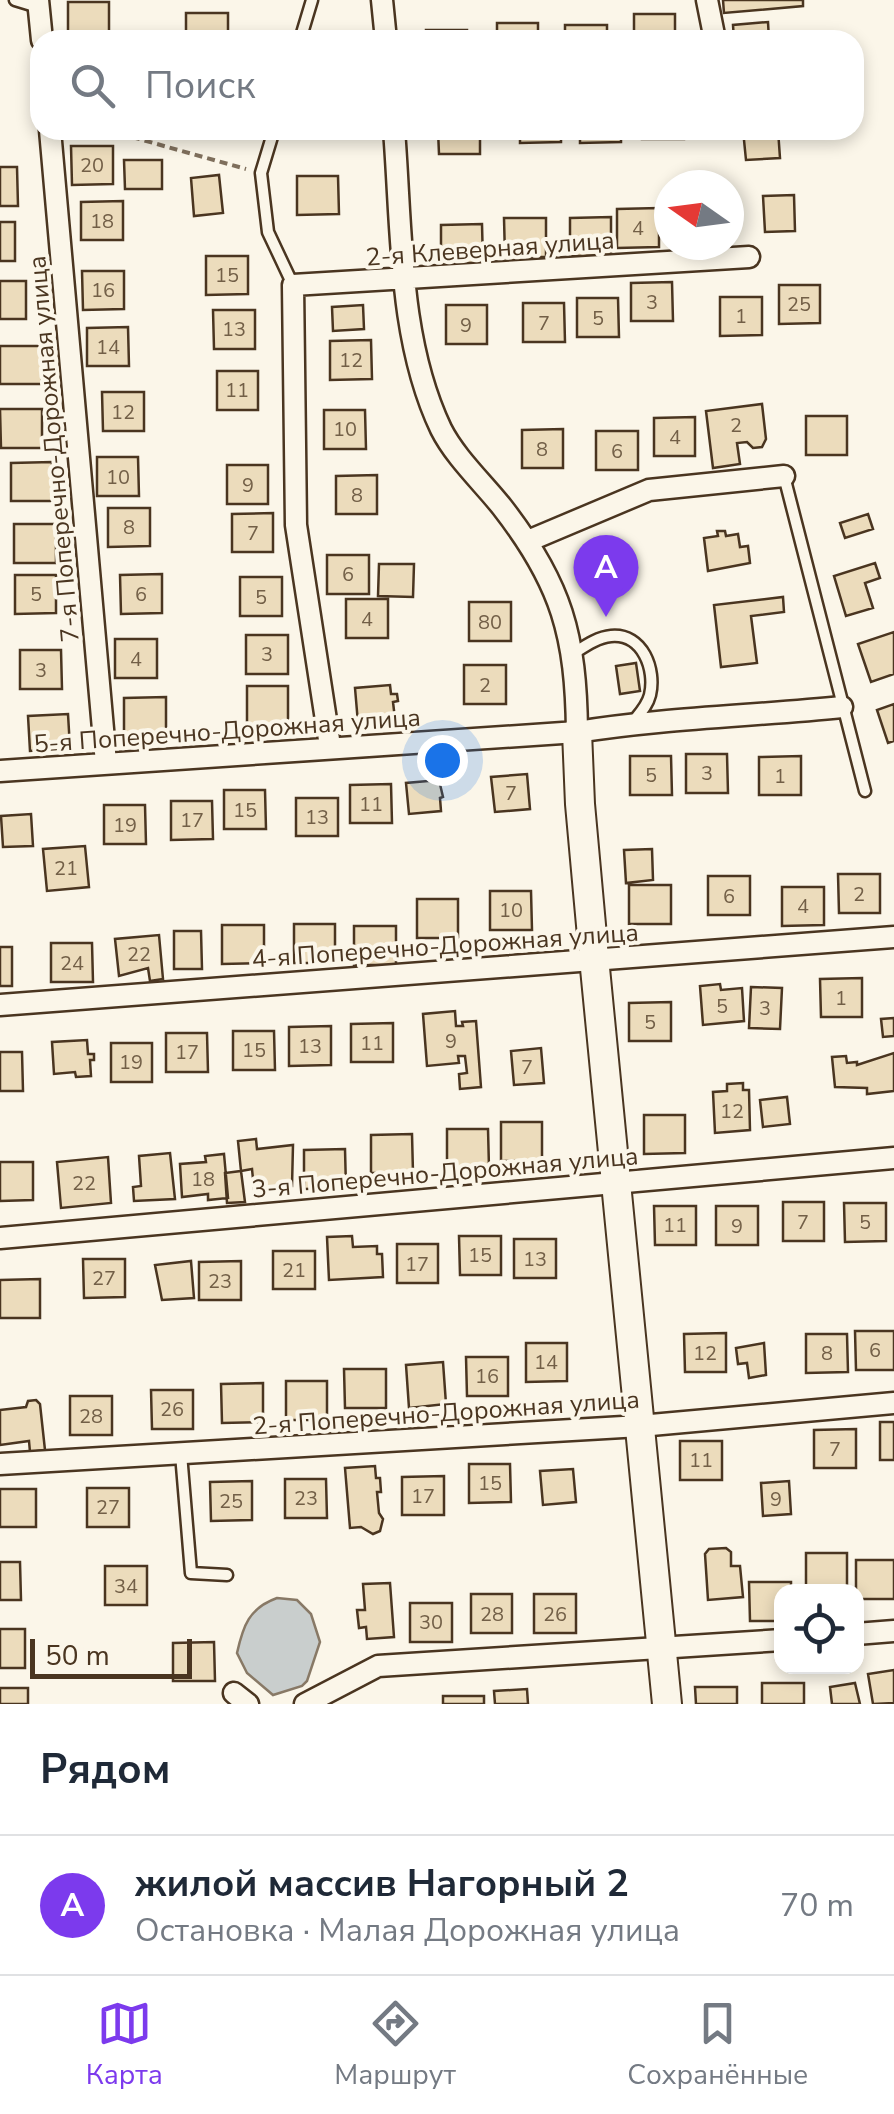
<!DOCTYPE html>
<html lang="ru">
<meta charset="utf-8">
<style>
body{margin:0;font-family:"Nunito Sans",sans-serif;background:#f2f2f3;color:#1f2937}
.controls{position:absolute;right:30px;bottom:30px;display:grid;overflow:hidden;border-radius:20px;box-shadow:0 5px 15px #0003}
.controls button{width:90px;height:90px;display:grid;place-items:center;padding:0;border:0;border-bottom:2px solid #e0e1e3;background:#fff;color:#1f2937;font:50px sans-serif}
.compass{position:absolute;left:654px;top:170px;width:90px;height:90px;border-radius:50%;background:#fff;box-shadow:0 5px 15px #0003;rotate:284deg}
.scale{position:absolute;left:30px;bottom:25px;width:162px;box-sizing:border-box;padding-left:10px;border:5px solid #4a3520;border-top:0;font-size:28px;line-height:35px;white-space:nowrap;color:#4a3520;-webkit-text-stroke:8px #fbf6e9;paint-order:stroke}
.you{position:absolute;left:442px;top:760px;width:35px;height:35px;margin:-25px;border:8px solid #fff;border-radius:50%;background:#1a73e8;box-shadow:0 0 0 15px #1a73e833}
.badge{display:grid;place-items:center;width:65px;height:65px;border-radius:50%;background:#7c3aed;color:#fff;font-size:32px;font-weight:700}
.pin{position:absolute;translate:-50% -82px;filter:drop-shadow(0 2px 5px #0008)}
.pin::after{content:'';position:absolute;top:52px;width:35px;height:30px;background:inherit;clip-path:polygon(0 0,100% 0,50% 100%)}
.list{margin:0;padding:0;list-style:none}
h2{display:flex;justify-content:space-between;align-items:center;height:130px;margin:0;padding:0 40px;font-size:42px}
h2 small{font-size:32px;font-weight:400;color:#747a83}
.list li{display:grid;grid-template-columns:65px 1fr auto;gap:30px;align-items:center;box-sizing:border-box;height:140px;padding:0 40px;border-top:2px solid #e0e1e3}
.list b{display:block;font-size:38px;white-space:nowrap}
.list p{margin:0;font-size:32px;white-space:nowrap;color:#747a83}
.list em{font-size:32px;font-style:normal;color:#747a83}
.icon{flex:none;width:55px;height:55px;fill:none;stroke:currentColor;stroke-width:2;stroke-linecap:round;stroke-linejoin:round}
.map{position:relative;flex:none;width:894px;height:1704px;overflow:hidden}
.search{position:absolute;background:#fff;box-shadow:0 5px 15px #0003;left:30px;right:30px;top:30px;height:110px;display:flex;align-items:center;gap:25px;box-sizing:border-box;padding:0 35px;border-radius:30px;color:#747a83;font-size:38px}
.sheet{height:270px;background:#fff}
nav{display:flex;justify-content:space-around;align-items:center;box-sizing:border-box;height:140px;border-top:2px solid #e0e1e3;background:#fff;font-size:28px;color:#747a83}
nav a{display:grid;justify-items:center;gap:5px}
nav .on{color:#7c3aed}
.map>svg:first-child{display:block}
.water{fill:#c9cecd;stroke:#887966;stroke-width:2.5}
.building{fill:#ecdcbc;stroke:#4a3520;stroke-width:2.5}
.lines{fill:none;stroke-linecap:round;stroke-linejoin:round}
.lane-casing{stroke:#4a3520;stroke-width:15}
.street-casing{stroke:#4a3520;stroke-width:25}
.secondary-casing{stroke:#4a3520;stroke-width:32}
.path{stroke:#7f6f5c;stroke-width:4;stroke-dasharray:8 5;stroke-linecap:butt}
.lane{stroke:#fbf6e9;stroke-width:10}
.street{stroke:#fbf6e9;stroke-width:20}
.secondary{stroke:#fbf6e9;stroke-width:28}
.labels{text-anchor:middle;stroke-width:8;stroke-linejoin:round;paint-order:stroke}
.number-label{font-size:20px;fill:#725f47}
.street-label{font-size:25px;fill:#4a3520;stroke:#fbf6e9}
</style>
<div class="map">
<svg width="894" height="1704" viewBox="0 0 894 1704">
<rect width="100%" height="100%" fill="#fbf6e9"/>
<path class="water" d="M277 1598 297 1600 311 1614 320 1642 307 1681 302 1686 273 1695 247 1673 237 1653C243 1626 249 1608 277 1598Z"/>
<path class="building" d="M723 0H803V6L724 13Z
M68 2H109V40H68Z
M186 13H228V40H186Z
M634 14H675V40H634Z
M768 22 769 40H734L733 25Z
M497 23H538V40H497Z
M565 25H607V40H565Z
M426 30H467V40H426Z
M438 130H480V154H439Z
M520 130H561V142L520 143Z
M580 130H621V142L580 143Z
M642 130H684V139H642Z
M743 130H778L780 158 746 160Z
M71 146H113V184L72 185Z
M124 160H162V189H125Z
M0 167H17L18 206H0Z
M219 175 223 213 194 216 191 178Z
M297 176H338L339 214 297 215Z
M794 195 795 231 765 232 763 196Z
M123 201V240H81V202Z
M659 208V247L617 248V209Z
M729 211 731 250 689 251V245H729Z
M611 217V256H570V218Z
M504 218H546V257H505Z
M0 222H15V261H0Z
M482 224 483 263 441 264V225Z
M206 256H248V294L206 295Z
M82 271H124V309L83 310Z
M0 281H26V319H0Z
M672 282 673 321H631V283Z
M779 285H820V323L779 324Z
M720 297H762V335L720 336Z
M577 298H618L619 337H577Z
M523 303H564L565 342H523Z
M363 305 364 329 333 331 332 307Z
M446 305H487V344H446Z
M213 310H255V349H214Z
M128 327 129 366H87V328Z
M371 340 372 379 330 380V341Z
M0 346H42V384H0Z
M217 371H258V410H217Z
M102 392H144V431H103Z
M762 404 766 439 762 447 753 448 747 442 737 443 740 464 713 468 706 411Z
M0 409H42V448H1Z
M324 410H365L366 449H324Z
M806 416H847V455H806Z
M695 417V456H654V418Z
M563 429V468H522V430Z
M596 431H638V470H596Z
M97 457H138L139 496H97Z
M52 462 53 501H11V463Z
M227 465H268V504H227Z
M377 475V514H336V476Z
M108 508H150V546L108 547Z
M273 513V552H232V514Z
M868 514 873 529 845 538 840 523Z
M14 524H56V563H14Z
M717 531H725L726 536 738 534 740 547 748 546 750 563 708 571 704 538 718 536Z
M327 555H369V594H327Z
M875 563 880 578 865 583 873 608 846 616 834 576Z
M379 564H414L413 597 378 596Z
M162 574V613L121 614 120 575Z
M15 575H56V613L15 614Z
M240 577H282V616H240Z
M783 597 784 612 751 616 757 663 721 667 714 605Z
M346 599H388V638H346Z
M469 602H511V641H469Z
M894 632V674L871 682 858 644Z
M246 635H288V674H246Z
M115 639H157V678H115Z
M20 650H61L62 689H20Z
M636 663 640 691 620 694 616 666Z
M464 665H506V704H464Z
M390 685 391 694H397L398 701 393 702 395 719 358 723 355 688Z
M247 686H288V725H247Z
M166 697V736H124V698Z
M894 704V741L888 743 877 710Z
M68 714 70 748 30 751 28 716Z
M686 754H727L728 793H686Z
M630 756H671L672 795H630Z
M801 756V795H759V757Z
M527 774 530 809 495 812 491 777Z
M439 780 443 797 440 798 441 811 409 814 406 783Z
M391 784 392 823H350V785Z
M224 790H265L266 829H224Z
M296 798H338V836H296Z
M171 801H212L213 839 171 840Z
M104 805H145L146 844H104Z
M31 814 33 846 3 847 1 816Z
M85 846 89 887 47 891 43 849Z
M652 849 653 880 626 883 624 850Z
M838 874H880V913H839Z
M708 876H750V915H708Z
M629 885H671V924H629Z
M782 887H824V925L782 926Z
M490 891H531L532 930H490Z
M417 899H458V938H417Z
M294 924H335V963H294Z
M222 925H264V963L222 964Z
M354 926H396V965H354Z
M174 931H201L202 969H174Z
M159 935 163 979 150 981 148 968 119 976 115 939Z
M51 943H92L93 982H51Z
M0 947H12V986H0Z
M862 978V1017H821L820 979Z
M720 984 721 990 742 988 744 1021 703 1025 700 986Z
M751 987 782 988 780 1029 749 1028Z
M671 1002V1041H629V1003Z
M455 1011 456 1026H463L462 1022 476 1021 481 1087 460 1089 459 1074 467 1073 465 1056H458L459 1063 427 1066 423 1014Z
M894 1018V1036L883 1037 881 1019Z
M393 1023V1062H351V1024Z
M331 1026V1065L289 1066V1027Z
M233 1031H274L275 1070H233Z
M166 1033H207L208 1072H166Z
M87 1040 88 1054H94V1060H90L91 1076 76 1077 75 1072 54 1074 52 1042Z
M111 1043H152V1082H111Z
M541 1048 544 1083 514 1085 511 1051Z
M0 1052H22L23 1091H0Z
M894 1053V1091L867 1094V1088L835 1087 832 1057 846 1056 847 1063 857 1062V1065Z
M743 1083V1090H749L750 1130 715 1133 713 1092 727 1091V1084Z
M787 1097 790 1124 763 1127 760 1100Z
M644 1115H685V1153L644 1154Z
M501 1122H542V1161H501Z
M447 1129H488L489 1168H447Z
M412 1134 413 1173H371V1135Z
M256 1139 257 1149 293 1145 292 1186 254 1189 252 1169 241 1171 238 1141Z
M345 1149 346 1188 304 1189V1150Z
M170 1153 175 1199 134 1201 133 1187 141 1186 139 1156Z
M224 1154 228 1198 208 1200V1194L182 1197 180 1164 206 1162 205 1156Z
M108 1157 111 1203 61 1208 57 1162Z
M0 1162H33V1200L0 1201Z
M241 1171 245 1202 227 1203 225 1173Z
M783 1202H824V1241H783Z
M844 1203H886V1241L845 1242Z
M654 1206H696V1245H655Z
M716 1206H758V1245H716Z
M352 1236 353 1247 377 1246V1254H382L383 1277 329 1280 327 1237Z
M459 1236H501V1275H460Z
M514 1239H556V1278H514Z
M397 1244H438V1283H397Z
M273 1251H315V1289H273Z
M83 1259H125V1297L84 1298Z
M191 1261 194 1298 162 1300 155 1265Z
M241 1261V1300H199V1262Z
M40 1279V1318H0V1280Z
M855 1331H894V1370H856Z
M726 1333V1372H685L684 1334Z
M806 1334H847L848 1372 806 1373Z
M526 1343H567V1381L526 1382Z
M764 1343 766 1375 749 1378 747 1363 738 1364 736 1348Z
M466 1357H508V1396H467Z
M443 1362 446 1404 409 1408 406 1365Z
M344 1369H386V1408H345Z
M286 1381H327V1420H286Z
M263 1383V1422L222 1423 221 1384Z
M151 1390H193V1429H152Z
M70 1396H112V1435H70Z
M36 1400 40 1404 45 1450 30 1452 29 1441 0 1445V1410L26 1407 28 1401Z
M880 1422H894V1460H880Z
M856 1429V1468H814V1430Z
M680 1441H722V1480H680Z
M469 1464H510L511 1502 469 1503Z
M375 1466 376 1478H380L381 1492H377L379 1513 383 1519 380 1531 373 1534 361 1527 350 1528 345 1468Z
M573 1469 576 1502 543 1505 540 1471Z
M444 1476V1515H402V1477Z
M285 1479H326L327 1518H285Z
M252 1481V1520L211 1521 210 1482Z
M789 1481 791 1514 763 1516 761 1483Z
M87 1488H129V1527H87Z
M0 1489H36V1527H0Z
M726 1548 731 1552V1566H740L743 1597 708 1600 705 1554 709 1549Z
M806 1553H847V1592H806Z
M856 1560H894V1599H856Z
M0 1562H20L21 1600H0Z
M105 1566H147V1605H105Z
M749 1582H791V1592H782V1621H750Z
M390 1583 394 1637 367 1639 366 1627 359 1628 357 1610H365L363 1584Z
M471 1594H512V1633H471Z
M534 1594H576V1633H534Z
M410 1603H452V1642H410Z
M0 1629H25V1668H0Z
M214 1642 215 1681H173V1643Z
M894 1670V1703L873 1704 868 1674Z
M762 1683H804V1704H762Z
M855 1683 860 1704H832L830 1687Z
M695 1687H737V1704H696Z
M0 1688H28V1704H0Z
M527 1689 528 1704H495L494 1691Z
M443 1696H484V1704H443Z"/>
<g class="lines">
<g class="lane-casing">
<path id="lane" d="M15 0 38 7
M300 40 312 0
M274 130 261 173 268 232 293 285
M784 476 865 791
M574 653C585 646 598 637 611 636 643 633 656 670 650 695 647 707 639 714 632 723
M181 1454 191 1573 227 1575"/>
</g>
<g class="street-casing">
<path id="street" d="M38 0 42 40
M382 0 386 40
M707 0 715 40
M50 130 106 763
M394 130C402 228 398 339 441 429 455 457 483 483 502 507 562 584 576 636 577 732
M528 541 649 490 784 476
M330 746 296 525 293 285 749 257
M0 771 577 732C664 718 754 716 842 707
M0 1005 894 937
M0 1238 894 1158
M0 1464 640 1426 894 1403
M856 1634 894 1631
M234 1693 248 1704
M305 1704 378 1666 782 1640"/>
</g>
<g class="secondary-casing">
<path id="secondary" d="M577 732 580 804 594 958 667 1704"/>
</g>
<path class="path" d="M107 130 246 169"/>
<use href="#lane" class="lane"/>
<use href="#street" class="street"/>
<use href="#secondary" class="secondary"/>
</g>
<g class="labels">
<g class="number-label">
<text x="92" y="172">20</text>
<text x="102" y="228">18</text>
<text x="638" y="235">4</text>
<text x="227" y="282">15</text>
<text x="103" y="297">16</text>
<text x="652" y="309">3</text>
<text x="799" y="311">25</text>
<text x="741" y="323">1</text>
<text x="598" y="325">5</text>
<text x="544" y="330">7</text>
<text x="466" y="332">9</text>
<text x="234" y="336">13</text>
<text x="108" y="354">14</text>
<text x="351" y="367">12</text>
<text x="237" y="397">11</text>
<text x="123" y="419">12</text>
<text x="736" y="432">2</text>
<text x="345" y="436">10</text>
<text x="675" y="444">4</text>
<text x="542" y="456">8</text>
<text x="617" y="458">6</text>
<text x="118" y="484">10</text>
<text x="248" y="492">9</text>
<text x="357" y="502">8</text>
<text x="129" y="534">8</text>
<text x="253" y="540">7</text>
<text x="348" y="581">6</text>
<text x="36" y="601">5</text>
<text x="141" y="601">6</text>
<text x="261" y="604">5</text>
<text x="367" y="626">4</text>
<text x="490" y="629">80</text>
<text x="267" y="661">3</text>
<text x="136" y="666">4</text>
<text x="41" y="677">3</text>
<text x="485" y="692">2</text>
<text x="707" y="780">3</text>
<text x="651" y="782">5</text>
<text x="780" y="783">1</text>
<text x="511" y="800">7</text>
<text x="371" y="811">11</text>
<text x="245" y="817">15</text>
<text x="317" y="824">13</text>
<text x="192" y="827">17</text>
<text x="125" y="832">19</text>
<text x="66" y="875">21</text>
<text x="859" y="901">2</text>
<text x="729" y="903">6</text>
<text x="803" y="913">4</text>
<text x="511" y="917">10</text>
<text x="139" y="961">22</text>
<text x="72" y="970">24</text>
<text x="841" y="1005">1</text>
<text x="722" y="1013">5</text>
<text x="765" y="1015">3</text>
<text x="650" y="1029">5</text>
<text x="451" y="1048">9</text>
<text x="372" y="1050">11</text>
<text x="310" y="1053">13</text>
<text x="254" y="1057">15</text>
<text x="187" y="1059">17</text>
<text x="131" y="1069">19</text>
<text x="527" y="1074">7</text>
<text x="732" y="1118">12</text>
<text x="203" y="1186">18</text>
<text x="84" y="1190">22</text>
<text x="803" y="1229">7</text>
<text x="865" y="1229">5</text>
<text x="675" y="1232">11</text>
<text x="737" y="1233">9</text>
<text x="480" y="1262">15</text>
<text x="535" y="1266">13</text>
<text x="417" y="1271">17</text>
<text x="294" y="1277">21</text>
<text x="104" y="1285">27</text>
<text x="220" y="1288">23</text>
<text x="875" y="1357">6</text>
<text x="705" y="1360">12</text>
<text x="827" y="1360">8</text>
<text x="546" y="1369">14</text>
<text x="487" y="1383">16</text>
<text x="172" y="1416">26</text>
<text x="91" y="1423">28</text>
<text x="835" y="1456">7</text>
<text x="701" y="1467">11</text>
<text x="490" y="1490">15</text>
<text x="423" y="1503">17</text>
<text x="306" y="1505">23</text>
<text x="776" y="1506">9</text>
<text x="231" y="1508">25</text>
<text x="108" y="1514">27</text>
<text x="126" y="1593">34</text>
<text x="492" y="1621">28</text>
<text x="555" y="1621">26</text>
<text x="431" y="1629">30</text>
</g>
<g class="street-label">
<text transform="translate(490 248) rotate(-4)" y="9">2-я Клеверная улица</text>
<text transform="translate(53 449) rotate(-95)" y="9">7-я Поперечно-Дорожная улица</text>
<text transform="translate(227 730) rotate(-4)" y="9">5-я Поперечно-Дорожная улица</text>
<text transform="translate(445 945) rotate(-4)" y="9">4-я Поперечно-Дорожная улица</text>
<text transform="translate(445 1172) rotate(-5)" y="9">3-я Поперечно-Дорожная улица</text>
<text transform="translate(446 1412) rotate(-4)" y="9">2-я Поперечно-Дорожная улица</text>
</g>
</g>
</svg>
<div class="controls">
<button><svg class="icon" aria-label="locate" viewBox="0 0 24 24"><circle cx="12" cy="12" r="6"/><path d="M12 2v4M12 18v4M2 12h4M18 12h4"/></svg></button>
</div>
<svg class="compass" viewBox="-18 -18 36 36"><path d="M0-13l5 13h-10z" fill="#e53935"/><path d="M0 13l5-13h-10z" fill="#747a83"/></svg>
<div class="scale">50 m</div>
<div class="you"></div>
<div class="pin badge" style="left:606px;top:617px">A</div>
<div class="search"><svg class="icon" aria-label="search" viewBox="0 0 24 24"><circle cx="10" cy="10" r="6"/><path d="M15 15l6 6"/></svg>Поиск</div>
</div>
<section class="sheet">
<h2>Рядом<small></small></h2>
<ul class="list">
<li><span class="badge">A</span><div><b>жилой массив Нагорный 2</b><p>Остановка · Малая Дорожная улица</p></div><em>70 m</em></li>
</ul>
</section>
<nav>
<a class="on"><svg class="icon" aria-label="map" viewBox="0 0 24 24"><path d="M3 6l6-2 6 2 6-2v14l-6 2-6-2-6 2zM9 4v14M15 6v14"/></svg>Карта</a>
<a><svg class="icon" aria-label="directions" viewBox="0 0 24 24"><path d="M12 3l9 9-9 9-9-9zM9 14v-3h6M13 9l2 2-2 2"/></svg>Маршрут</a>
<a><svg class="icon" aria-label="saved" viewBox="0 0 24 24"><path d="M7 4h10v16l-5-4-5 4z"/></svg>Сохранённые</a>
</nav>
